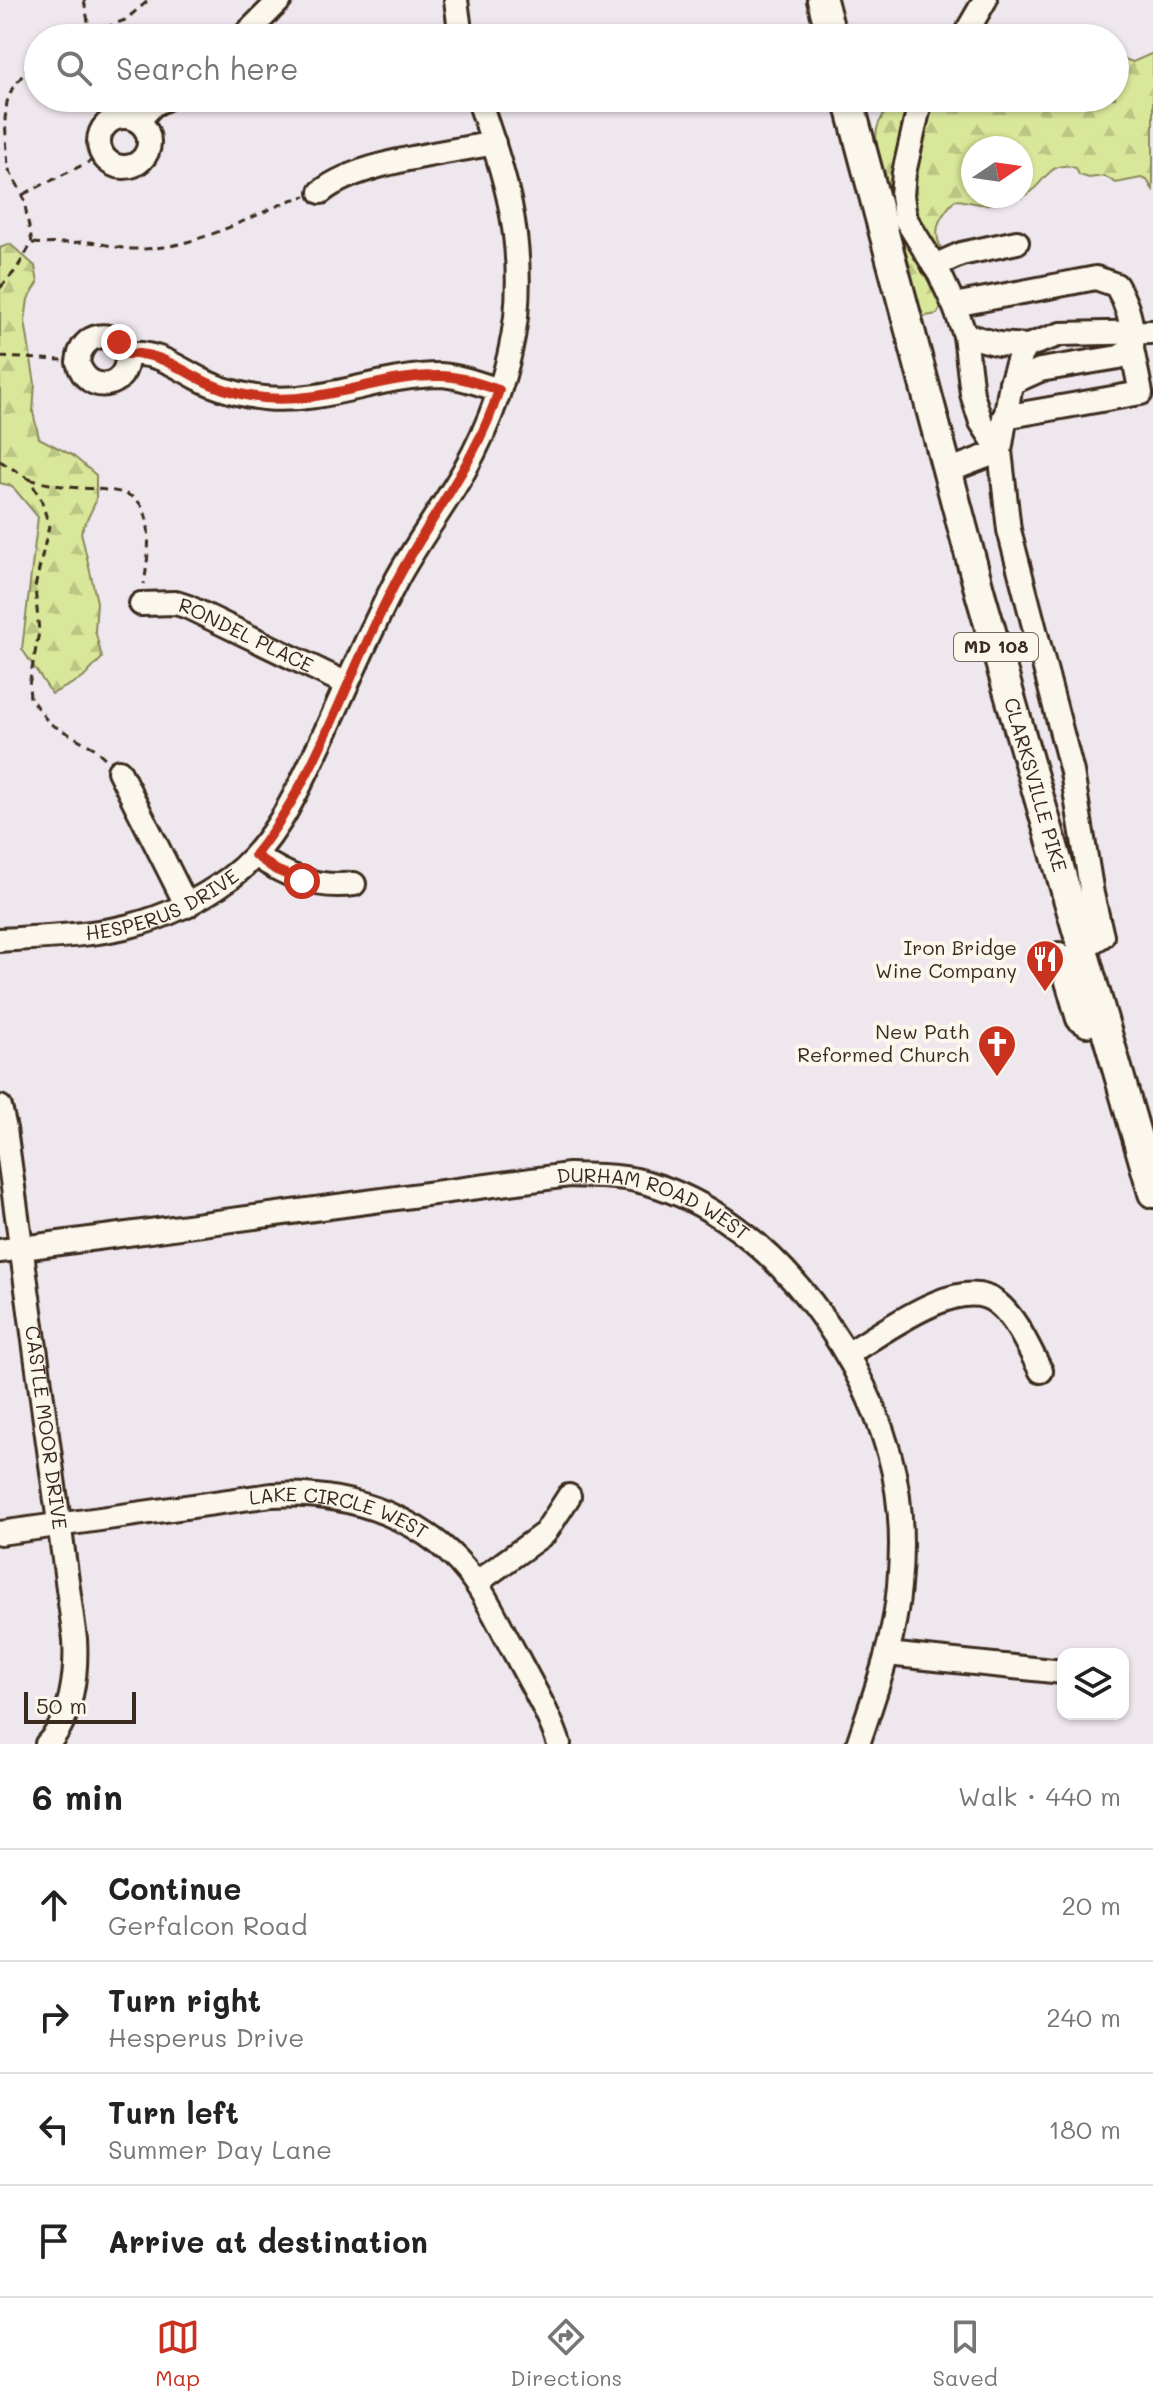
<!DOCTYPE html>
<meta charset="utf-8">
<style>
body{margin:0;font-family:Mali,sans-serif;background:#f2f2f2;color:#222}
.controls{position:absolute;right:24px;bottom:24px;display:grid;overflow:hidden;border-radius:16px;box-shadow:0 2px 6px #0004}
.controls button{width:72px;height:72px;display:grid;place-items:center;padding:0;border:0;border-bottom:2px solid #e0e0e0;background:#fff;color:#222;font:40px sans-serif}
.compass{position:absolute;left:961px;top:136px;width:72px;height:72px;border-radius:50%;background:#fff;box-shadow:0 2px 6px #0004;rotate:77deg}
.scale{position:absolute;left:24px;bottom:20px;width:112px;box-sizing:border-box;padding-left:8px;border:4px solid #3b2a1e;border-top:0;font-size:22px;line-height:28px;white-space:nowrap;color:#3b2a1e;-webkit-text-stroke:6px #fbf7ec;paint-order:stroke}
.stop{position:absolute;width:24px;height:24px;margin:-18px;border:6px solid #c8321e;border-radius:50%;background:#fff}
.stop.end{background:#c8321e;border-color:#fff;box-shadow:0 2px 8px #0008}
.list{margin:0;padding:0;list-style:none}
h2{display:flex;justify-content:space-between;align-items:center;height:104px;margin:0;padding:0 32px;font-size:34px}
h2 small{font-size:26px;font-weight:400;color:#767676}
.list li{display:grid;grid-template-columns:52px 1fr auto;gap:24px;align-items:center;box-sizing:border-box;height:112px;padding:0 32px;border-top:2px solid #e0e0e0}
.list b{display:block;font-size:30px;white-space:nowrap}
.list p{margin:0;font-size:26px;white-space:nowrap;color:#767676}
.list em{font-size:26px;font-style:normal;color:#767676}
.icon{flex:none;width:44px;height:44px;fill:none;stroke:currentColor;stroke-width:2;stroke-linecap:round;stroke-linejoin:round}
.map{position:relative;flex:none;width:1153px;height:1744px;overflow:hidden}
.search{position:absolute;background:#fff;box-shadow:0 2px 6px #0004;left:24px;right:24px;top:24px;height:88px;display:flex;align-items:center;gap:20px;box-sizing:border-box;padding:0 28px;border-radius:44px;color:#767676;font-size:30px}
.sheet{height:552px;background:#fff}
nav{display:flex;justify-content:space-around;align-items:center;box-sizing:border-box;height:112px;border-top:2px solid #e0e0e0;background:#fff;font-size:22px;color:#767676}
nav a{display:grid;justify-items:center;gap:4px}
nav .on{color:#c8321e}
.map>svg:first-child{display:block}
.forest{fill:url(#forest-firs);stroke:#8a885c;stroke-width:2;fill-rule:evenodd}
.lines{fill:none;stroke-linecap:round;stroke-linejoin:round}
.minor-casing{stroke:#3b2a1e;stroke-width:28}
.major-casing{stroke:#3b2a1e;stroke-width:34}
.path{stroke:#3b2a1e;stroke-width:3;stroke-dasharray:8 6;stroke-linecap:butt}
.minor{stroke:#fbf7ec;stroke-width:22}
.major{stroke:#fbf7ec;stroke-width:28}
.route{stroke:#c8321e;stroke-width:10}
.labels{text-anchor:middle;stroke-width:8;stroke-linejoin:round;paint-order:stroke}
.shield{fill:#fbf7ec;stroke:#75685c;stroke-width:2}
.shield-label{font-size:18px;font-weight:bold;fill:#3b2a1e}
.street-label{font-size:20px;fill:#3b2a1e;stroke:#fbf7ec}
.poi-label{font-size:20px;fill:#3b2a1e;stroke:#fbf7ec;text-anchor:end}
</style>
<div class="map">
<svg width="1153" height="1744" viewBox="0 0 1153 1744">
<defs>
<pattern id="forest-firs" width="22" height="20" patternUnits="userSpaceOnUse" patternTransform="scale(2)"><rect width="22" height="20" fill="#d9e79a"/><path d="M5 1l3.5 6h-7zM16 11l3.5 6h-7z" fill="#bbc684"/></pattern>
</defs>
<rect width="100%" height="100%" fill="#eee7ee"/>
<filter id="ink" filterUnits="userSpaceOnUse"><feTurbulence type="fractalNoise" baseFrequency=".0125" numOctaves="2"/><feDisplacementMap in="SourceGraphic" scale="16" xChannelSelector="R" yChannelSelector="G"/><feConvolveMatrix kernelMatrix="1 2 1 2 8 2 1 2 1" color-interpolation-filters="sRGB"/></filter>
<g filter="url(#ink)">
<path class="forest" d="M1153 53V190L1147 180 1141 178 1116 183 1104 176 1089 178 1079 175 1076 168C1050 159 1045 182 1029 193 1017 201 995 205 980 204 971 203 964 200 955 200 942 214 932 227 940 246 942 252 947 258 948 264 949 280 946 301 937 314L920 317 884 190C882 149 860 130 900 98H1115V56L1133 62ZM973 148H1021V196H973Z
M10 244 35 266 38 283 28 299 25 321 35 384 33 412 39 438 72 455 96 475V501L81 532 97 602 95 630 102 658 83 678 52 694 22 649 38 517 12 486 0 483V248Z"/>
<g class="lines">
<g class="minor-casing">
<g id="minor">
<path d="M456 0 461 38"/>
<path d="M242 38 280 0"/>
<path d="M963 38 985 0"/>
<path d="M921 98 904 173 902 195 905 218 940 275 954 305 965 335 972 394 981 422 1000 451 948 471"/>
<circle cx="124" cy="142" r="25"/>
<path d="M138 121 153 105 167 98"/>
<path d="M321 192C357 162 446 153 494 143"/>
<path d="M934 266 961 254 1017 242"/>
<path d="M954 305 1096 278 1116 285C1128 305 1134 326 1132 349L1119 357 1040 370 1011 383"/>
<path d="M965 335 999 344 1027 346"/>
<path d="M127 354C129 390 87 396 78 362 81 332 114 327 127 354 157 351 175 366 200 379 218 389 244 396 264 398 325 404 380 375 440 375 460 376 480 384 499 390"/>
<path d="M1004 417 1141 393 1132 349"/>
<path id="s1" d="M141 604 176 603 188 607 347 684"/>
<path d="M119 771 187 906"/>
<path d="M255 855C286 876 315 889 354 884"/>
<path id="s2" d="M0 940C91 934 152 935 230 878 277 843 300 785 325 733 348 682 371 629 397 579 417 542 443 508 464 471 490 425 510 369 516 317 524 235 505 173 478 98"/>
<path d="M1083 948 1102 936 1092 894 1072 772 1009 530 1000 451 1011 383 1018 361 1027 346 1061 334 1153 332"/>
<path d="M1059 954 1078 1019 1087 1025 1103 1020"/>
<path id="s3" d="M0 1107 5 1129 75 1639C77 1673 72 1719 47 1744"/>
<path id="s4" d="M0 1251 569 1175C591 1176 614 1175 636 1180 758 1208 856 1337 889 1453 901 1495 903 1543 899 1586 895 1640 875 1693 858 1744"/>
<path d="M847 1354C882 1334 961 1272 997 1303 1017 1319 1029 1349 1041 1371"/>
<path id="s5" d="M0 1533 272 1495C349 1491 432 1518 477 1585 492 1607 503 1632 516 1655 531 1684 549 1713 559 1744"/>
<path d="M476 1583 545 1533 569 1496"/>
<path d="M887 1654 1063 1672"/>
</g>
</g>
<g class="major-casing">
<g id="major">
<path d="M822 0 832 38"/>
<path id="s6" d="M848 98 980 593 1153 1193"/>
</g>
</g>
<path class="path" d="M84 0 90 32
M79 38 125 20 149 0
M24 194 103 155
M32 243C51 245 69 242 88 242 103 243 117 248 131 249 189 251 239 222 291 200L306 196
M0 288 16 270 32 243 23 195 8 168 5 119 7 102 12 89 38 55
M0 357 62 360
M0 461 29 479 41 499 49 526 35 587 39 632 29 685 30 698 49 723 94 748 107 760
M29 479C111 504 165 458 144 584"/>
<use href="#minor" class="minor"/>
<use href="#major" class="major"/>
</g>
</g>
<g class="lines" filter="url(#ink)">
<path class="route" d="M119 342 127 354C157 352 175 366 200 379 219 389 244 396 264 398 325 404 380 375 440 376 460 376 480 384 499 390 476 463 433 512 398 578 349 669 320 774 255 855L276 870 302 881"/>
</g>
<defs>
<g id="restaurant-pin" transform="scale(2)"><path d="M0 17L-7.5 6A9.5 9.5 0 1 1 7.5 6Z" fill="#c8321e" stroke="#fbf7ec"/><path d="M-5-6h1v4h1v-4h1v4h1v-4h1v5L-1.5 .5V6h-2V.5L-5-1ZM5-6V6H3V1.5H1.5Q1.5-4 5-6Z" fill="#fff"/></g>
<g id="church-pin" transform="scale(2)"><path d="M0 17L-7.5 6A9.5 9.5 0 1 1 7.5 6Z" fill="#c8321e" stroke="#fbf7ec"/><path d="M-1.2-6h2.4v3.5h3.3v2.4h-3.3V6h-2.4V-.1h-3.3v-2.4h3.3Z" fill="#fff"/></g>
</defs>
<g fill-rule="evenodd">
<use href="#restaurant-pin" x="1045" y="959"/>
<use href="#church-pin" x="997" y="1044"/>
</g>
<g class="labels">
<rect class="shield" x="954" y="633" width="84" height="28" rx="6"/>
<g class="shield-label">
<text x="996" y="653">MD 108</text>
</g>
<g class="street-label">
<text dy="7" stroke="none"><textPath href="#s1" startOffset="112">RONDEL PLACE</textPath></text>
<text dy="7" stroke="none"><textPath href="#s6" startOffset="712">CLARKSVILLE PIKE</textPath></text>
<text dy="7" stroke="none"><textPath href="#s2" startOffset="168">HESPERUS DRIVE</textPath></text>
<text dy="7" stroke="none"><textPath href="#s4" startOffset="664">DURHAM ROAD WEST</textPath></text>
<text dy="7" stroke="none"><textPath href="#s3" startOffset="324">CASTLE MOOR DRIVE</textPath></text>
<text dy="7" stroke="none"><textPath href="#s5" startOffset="344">LAKE CIRCLE WEST</textPath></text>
</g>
<g class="poi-label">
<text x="1017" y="955">Iron Bridge<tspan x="1017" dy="23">Wine Company</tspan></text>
<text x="969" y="1039">New Path<tspan x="969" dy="23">Reformed Church</tspan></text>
</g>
</g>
</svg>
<div class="controls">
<button><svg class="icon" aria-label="layers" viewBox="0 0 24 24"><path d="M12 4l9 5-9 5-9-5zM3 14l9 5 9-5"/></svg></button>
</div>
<svg class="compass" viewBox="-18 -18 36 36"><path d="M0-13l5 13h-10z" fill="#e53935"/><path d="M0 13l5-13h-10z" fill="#767676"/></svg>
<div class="scale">50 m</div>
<div class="stop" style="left:302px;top:881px"></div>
<div class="stop end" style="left:119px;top:342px"></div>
<div class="search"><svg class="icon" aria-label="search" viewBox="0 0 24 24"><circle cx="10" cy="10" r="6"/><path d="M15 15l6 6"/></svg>Search here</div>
</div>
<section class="sheet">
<h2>6 min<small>Walk · 440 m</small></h2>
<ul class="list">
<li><svg class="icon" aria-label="ahead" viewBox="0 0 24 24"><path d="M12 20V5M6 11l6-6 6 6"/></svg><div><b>Continue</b><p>Gerfalcon Road</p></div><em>20 m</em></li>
<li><svg class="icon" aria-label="right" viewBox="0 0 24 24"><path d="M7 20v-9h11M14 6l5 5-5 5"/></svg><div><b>Turn right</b><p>Hesperus Drive</p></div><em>240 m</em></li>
<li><svg class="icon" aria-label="left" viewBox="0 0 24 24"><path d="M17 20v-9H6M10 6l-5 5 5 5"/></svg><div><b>Turn left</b><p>Summer Day Lane</p></div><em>180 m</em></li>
<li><svg class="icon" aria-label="arrive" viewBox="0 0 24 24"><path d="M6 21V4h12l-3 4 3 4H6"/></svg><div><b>Arrive at destination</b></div></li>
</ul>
</section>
<nav>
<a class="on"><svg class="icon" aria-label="map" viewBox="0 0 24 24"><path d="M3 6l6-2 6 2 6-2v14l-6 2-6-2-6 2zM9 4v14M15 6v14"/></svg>Map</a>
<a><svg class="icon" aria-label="directions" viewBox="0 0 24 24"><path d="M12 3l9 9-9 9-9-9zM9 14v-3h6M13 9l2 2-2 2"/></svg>Directions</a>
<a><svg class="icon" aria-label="saved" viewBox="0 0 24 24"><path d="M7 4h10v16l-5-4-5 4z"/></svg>Saved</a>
</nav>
